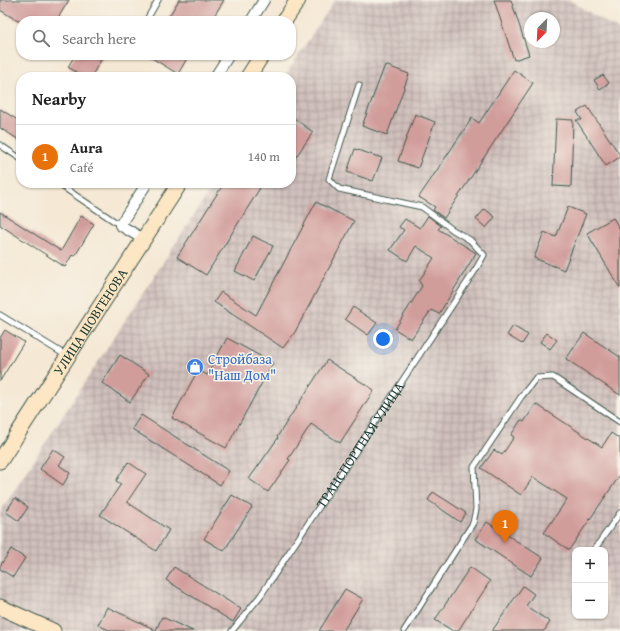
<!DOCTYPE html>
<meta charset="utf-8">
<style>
body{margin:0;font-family:"Gentium Book Plus",serif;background:#f6f6f6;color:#222}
.controls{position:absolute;right:12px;bottom:12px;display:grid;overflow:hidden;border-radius:8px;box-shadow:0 1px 3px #0004}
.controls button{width:36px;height:36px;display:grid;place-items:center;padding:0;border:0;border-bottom:1px solid #e0e0e0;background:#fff;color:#222;font:20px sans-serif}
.compass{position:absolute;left:524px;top:12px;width:36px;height:36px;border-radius:50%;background:#fff;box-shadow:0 1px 3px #0004;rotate:204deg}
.you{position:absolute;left:383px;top:339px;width:14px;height:14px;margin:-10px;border:3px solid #fff;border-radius:50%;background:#1a73e8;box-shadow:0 0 0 6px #1a73e833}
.badge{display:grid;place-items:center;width:26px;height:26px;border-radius:50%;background:#1f6fb2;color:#fff;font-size:13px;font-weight:700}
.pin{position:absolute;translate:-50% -33px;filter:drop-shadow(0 1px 2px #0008)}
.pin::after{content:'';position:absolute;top:21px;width:14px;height:12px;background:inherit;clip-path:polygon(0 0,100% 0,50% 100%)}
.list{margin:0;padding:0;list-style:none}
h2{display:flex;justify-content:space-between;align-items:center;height:52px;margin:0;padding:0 16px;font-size:17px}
h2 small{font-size:13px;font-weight:400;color:#767676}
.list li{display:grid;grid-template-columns:26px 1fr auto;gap:12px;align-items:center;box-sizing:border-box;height:64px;padding:0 16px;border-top:1px solid #e0e0e0}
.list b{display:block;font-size:15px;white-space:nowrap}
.list p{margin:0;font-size:13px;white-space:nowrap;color:#767676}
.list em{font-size:13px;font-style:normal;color:#767676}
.icon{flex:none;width:22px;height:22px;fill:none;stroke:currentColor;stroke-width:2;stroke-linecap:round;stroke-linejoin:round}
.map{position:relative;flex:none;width:620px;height:631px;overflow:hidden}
.search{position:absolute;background:#fff;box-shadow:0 1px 3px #0004;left:16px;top:16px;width:280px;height:44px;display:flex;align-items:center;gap:10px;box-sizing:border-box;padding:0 14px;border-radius:16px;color:#767676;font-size:15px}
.panel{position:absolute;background:#fff;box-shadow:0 1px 3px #0004;left:16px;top:72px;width:280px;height:116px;border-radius:16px}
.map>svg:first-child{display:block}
.industrial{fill:url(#industrial-grid);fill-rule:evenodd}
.building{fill:#d19d9b}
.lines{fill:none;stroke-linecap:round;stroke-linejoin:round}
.lane-casing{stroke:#3f574c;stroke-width:7}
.street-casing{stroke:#3f574c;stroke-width:12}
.secondary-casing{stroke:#3f574c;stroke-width:17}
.lane{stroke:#fff;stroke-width:5}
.street{stroke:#fff;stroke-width:10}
.secondary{stroke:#fce6c4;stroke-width:15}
.labels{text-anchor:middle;stroke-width:3;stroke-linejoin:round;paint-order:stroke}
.street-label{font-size:14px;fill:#1f3d34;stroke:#f7f3e8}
.shop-label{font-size:14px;fill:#366cbe;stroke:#f7f3e8;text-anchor:start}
</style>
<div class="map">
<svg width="620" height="631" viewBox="0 0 620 631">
<defs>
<pattern id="industrial-grid" width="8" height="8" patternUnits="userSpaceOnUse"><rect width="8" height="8" fill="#d0c0bc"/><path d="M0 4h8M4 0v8" fill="none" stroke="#a89d9a"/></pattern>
</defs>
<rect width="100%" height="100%" fill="#f7f3e8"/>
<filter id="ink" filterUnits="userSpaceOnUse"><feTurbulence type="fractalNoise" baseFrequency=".025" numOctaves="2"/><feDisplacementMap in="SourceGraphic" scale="8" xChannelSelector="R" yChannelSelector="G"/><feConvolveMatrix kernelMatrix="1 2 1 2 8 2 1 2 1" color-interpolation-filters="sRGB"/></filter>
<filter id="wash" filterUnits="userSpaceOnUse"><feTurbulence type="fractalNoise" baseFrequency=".012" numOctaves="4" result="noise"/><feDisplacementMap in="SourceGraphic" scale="16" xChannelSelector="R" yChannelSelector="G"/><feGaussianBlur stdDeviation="0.9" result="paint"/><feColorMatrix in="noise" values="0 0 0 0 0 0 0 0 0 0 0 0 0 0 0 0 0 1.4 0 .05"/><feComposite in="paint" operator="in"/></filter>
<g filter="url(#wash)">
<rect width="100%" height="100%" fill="#f5e8d4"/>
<path class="industrial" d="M335 0H569L620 31V631H0V512L215 183H291V77H284ZM530 18H554V42H530ZM575 550H605V616H575Z"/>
<g id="blocks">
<path class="building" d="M0 0H69L56 21H18L0 10Z
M179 0H224L211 21H166Z
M494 0H511L529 55 514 60Z
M75 55H104L91 77H84L68 67Z
M147 55H189L178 74Z
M385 65 409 74 387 135 362 126Z
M514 70 533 83 444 218 433 210 435 207 419 197 472 118 479 123Z
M603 75 609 83 600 89 594 80Z
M587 106 620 155V157L606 166 576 120H582L577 112Z
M0 109 21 122V141L0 128Z
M415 114 435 122 418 168 398 161Z
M291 116 313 132 291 164Z
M556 119 573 120 571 187 553 186Z
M355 149 382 158 373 181 347 172Z
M224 183H252L260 188 206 275 177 257Z
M316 202 354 221 295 332 283 348 214 302 221 292 256 315Z
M568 207 586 214 564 270 534 258 544 232 556 237Z
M485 209 495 217 486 228 476 219Z
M0 212 61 251 81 216 94 224 75 256 72 255 65 267 0 225Z
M428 216 441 226 438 229 476 253 439 314 431 310 411 339 395 329 422 286 419 281 434 258 416 246 407 261 390 250 404 230 399 227 405 219 420 228Z
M613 218 620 229V288L587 233Z
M253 236 273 246 254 281 235 271Z
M353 307 377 323 368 335 345 319Z
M513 326 528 335 522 344 507 335Z
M5 330 24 342 0 381V338Z
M547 333 557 340 550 349 540 342Z
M584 333 620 357V395L566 359Z
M227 338 273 363 226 448 172 418 198 370 207 375Z
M120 355 149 374 130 402 102 383Z
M327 360 374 390 340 443 311 424 288 459 290 460 268 492 249 479 278 438 277 437Z
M536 404 602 447 611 433 620 439V475L569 550 544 533 567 499 533 477 521 495 481 468 494 450 502 455 514 437 511 435 521 420 524 422Z
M141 415 229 471 220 485 132 429Z
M53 449 65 457 59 465 70 473 63 485 40 469Z
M128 462 146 474 127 502 169 530 156 551 100 515 121 484 116 481Z
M433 492 466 513 460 522 428 500Z
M232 495 252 507 224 551 204 539Z
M15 498 28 507 19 521 6 512Z
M487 522 543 558 531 576 475 539Z
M11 549 25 558 13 577 0 569V566Z
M174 567 241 609 233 622 166 580Z
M470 567 490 581 458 631H453L435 620Z
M523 586 534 594 526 606 550 622 544 631H492Z
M345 589 363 599 343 631H319Z
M107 607 156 630 162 617 193 631H111L98 625Z"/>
</g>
</g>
<g filter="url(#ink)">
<use href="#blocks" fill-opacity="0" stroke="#3f574c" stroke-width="1"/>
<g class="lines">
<g class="lane-casing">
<g id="lane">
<path d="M146 21 158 0"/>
<path d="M0 145 21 159"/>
<path d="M57 183 120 225"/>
<path d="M0 315 67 356"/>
<path d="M594 550 620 513"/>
<path id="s1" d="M232 631 261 595 476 269 484 255 470 240 453 230 422 207 339 189 329 179 359 85"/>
<path d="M404 631 473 523 476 509 474 467 521 397 536 378 553 377 620 422"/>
</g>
</g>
<g class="street-casing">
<path id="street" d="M251 21 264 0
M215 77 229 55
M143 239 120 225 147 183"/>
</g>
<g class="secondary-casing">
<g id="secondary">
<path d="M284 21 298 0"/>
<path d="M248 77 262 55"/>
<path id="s2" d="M0 461 180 183"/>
<path d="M0 607 53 631"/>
</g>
</g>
<use href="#lane" class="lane"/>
<use href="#street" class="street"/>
<use href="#secondary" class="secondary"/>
</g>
</g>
<defs>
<g id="shop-disc" transform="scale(0.9)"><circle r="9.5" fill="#3f7fe0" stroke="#f7f3e8"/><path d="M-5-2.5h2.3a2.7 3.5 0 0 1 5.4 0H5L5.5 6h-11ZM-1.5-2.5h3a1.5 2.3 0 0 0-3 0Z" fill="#fff"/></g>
</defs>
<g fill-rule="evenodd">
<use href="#shop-disc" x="195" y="367"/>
</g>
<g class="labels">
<g class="street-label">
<text dy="5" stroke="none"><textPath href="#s2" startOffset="166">УЛИЦА ШОВГЕНОВА</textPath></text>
<text dy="5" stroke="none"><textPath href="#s1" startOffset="226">ТРАНСПОРТНАЯ УЛИЦА</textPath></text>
</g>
<g class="shop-label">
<text x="208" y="364">Стройбаза<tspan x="208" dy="16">"Наш Дом"</tspan></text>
</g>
</g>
</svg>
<div class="controls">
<button>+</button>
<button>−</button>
</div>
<svg class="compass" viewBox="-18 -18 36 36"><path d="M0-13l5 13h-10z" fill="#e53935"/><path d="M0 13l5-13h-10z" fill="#767676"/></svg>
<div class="you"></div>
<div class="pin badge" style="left:505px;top:543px;background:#e8710a">1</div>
<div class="search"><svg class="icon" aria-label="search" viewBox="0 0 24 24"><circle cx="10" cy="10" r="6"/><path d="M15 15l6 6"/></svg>Search here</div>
<section class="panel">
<h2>Nearby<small></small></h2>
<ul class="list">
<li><span class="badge" style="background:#e8710a">1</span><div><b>Aura</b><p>Café</p></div><em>140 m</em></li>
</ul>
</section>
</div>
